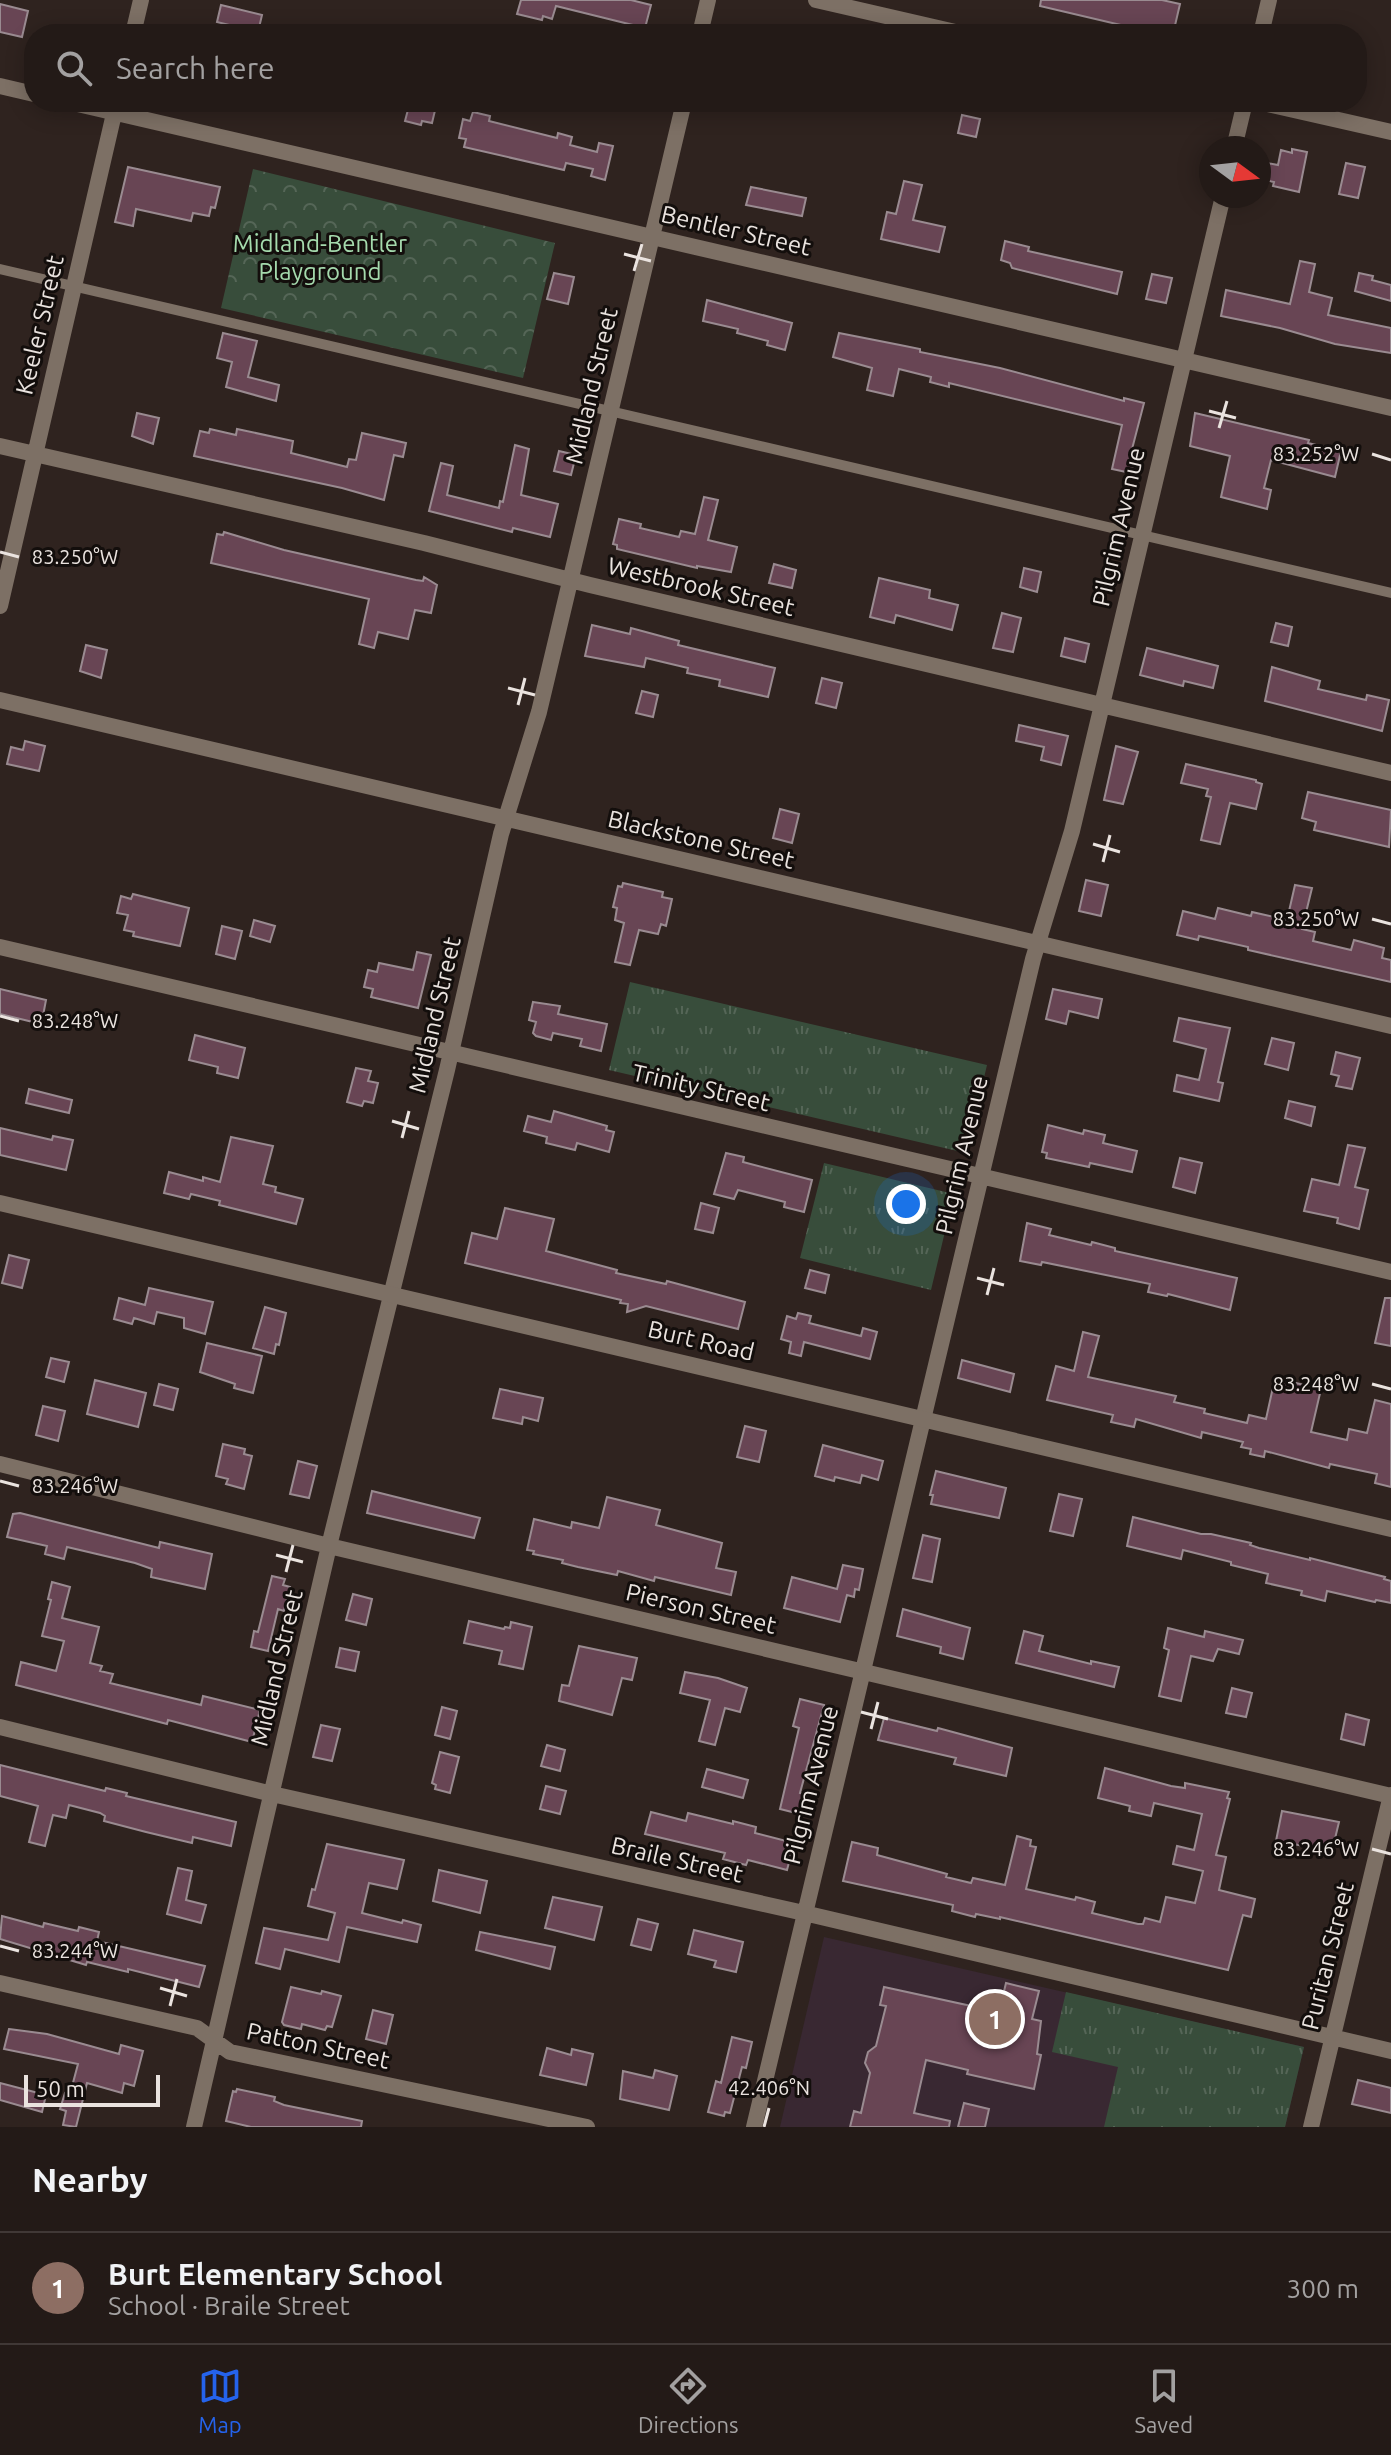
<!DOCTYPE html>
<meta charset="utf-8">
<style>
body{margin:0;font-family:Ubuntu,sans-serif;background:#2b2320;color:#f1f3f6}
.compass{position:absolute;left:1199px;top:136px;width:72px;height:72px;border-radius:50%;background:#231a17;box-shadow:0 4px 20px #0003;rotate:105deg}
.scale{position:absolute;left:24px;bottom:20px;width:136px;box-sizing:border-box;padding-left:8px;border:4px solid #eae3df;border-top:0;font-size:22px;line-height:28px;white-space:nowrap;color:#eae3df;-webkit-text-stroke:6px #130e0c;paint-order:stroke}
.you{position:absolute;left:906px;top:1204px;width:28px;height:28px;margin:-20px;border:6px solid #fff;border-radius:50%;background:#1a73e8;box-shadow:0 0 0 12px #1a73e833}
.badge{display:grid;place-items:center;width:52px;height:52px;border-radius:50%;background:#2563eb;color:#fff;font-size:26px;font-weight:700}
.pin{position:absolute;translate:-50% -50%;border:4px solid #fff;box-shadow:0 2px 8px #0006}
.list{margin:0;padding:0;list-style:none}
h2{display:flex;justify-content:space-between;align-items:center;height:104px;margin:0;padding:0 32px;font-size:34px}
h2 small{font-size:26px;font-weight:400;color:#a3a1a1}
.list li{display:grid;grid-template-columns:52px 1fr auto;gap:24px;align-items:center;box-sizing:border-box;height:112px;padding:0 32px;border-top:2px solid #403836}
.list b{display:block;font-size:30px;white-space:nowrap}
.list p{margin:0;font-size:26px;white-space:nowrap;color:#a3a1a1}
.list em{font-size:26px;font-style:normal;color:#a3a1a1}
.icon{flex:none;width:44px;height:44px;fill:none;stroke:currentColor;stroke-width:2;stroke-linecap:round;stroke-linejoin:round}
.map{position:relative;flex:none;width:1391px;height:2127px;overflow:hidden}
.search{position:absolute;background:#231a17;box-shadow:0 4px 20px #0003;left:24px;right:24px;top:24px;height:88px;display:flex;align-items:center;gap:20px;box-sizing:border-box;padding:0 28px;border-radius:32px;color:#a3a1a1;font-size:30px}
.sheet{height:216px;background:#231a17}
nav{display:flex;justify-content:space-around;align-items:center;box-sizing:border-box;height:112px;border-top:2px solid #403836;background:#231a17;font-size:22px;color:#a3a1a1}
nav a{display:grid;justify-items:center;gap:4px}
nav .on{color:#2563eb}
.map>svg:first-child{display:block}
.education{fill:#392832}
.grass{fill:url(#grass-tufts)}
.park{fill:url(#park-crowns)}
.building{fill:#684554;stroke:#9a8b91;stroke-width:2}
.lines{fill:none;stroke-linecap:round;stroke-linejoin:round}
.service{stroke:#7d7065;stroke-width:10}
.minor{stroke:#7d7065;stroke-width:16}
.tertiary{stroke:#7d7065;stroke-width:16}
.ticks{fill:none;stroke:#eae3df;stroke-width:3}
.labels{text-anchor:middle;stroke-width:6;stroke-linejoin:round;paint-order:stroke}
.street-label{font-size:24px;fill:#eae3df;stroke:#130e0c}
.park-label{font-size:24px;fill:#a5daad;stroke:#130e0c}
.ticks-label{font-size:20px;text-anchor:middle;fill:#eae3df;stroke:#130e0c;stroke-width:6;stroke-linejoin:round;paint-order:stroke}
</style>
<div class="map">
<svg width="1391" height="2127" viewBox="0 0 1391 2127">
<defs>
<pattern id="grass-tufts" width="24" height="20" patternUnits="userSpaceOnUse" patternTransform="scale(2)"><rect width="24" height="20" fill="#384d3b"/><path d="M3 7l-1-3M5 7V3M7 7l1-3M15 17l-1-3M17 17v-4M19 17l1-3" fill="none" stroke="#556657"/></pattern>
<pattern id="park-crowns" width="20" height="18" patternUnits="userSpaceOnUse" patternTransform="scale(2)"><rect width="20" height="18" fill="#384d3b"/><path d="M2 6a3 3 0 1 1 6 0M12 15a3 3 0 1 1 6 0" fill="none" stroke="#556657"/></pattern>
</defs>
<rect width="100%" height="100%" fill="#2f231f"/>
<path class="education" d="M824 1937 1304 2047 1285 2127H780Z"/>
<path class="grass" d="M630 982 987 1065 966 1153 609 1070Z
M824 1163 954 1194 931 1290 800 1258Z
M1066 1992 1304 2047 1285 2127H1104L1118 2067 1052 2052Z"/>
<path class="park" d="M253 169 555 243 523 378 221 308Z"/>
<path class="building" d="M521 0H631L651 5 645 28 556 6 552 19 543 16 542 20 517 14Z
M1041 0H1162L1180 4 1173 34H1159L1040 6Z
M0 4 28 11 22 37 0 32Z
M221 5 262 15 258 32 217 22Z
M410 102H437L432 123 422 121 421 125 405 121Z
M473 112 490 116 489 121 557 138 558 133 572 137 570 145 597 152 599 143 613 146 605 180 591 176 593 169 566 163 564 170 464 147 466 139 459 138 463 119 470 121Z
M962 115 980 119 976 137 958 133Z
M1292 149 1307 152 1299 192 1273 186 1274 182 1264 180 1267 163 1278 165 1281 150 1292 153Z
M1346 163 1365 167 1358 198 1339 194Z
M128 167 220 187 215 208 211 207 209 216 193 213 191 221 136 209 133 226 115 222Z
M904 181 922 185 913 220 945 227 939 252 881 239 887 212 896 214Z
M751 187 806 198 802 216 746 205Z
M1005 241 1029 247 1028 251 1122 272 1117 294 1012 268 1010 263 1001 260Z
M1300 261 1315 264 1309 292 1332 298 1328 315 1391 328V353L1335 344 1280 328 1221 316 1226 290 1290 304Z
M554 273 574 277 568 304 547 299Z
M1359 273 1373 276 1372 280 1391 285V301L1355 291Z
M1152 274 1172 278 1166 303 1146 299Z
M707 300 792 323 785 350 767 345 768 341 737 333 738 329 703 321Z
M223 333 257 341 248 377 279 385 276 401 226 387 232 362 217 358Z
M839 333 900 345 920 349V352L1000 368 1124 401V398L1144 403 1131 453 1136 454 1131 473 1112 469 1122 425 949 383V387L930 382 931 377 899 369 893 396 867 390 872 368 833 357Z
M137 413 159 418 153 444 132 436Z
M1195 413 1309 440 1308 443 1341 451 1335 477 1271 460 1264 488 1271 490 1267 509 1221 497 1230 456 1190 446Z
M210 429 236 435 237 429 293 441 291 453 347 467 349 459 356 460 362 433 406 443 403 457 394 455 384 500 342 488 194 456 200 431 209 433Z
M515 445 529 449 521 495 558 504 550 537 513 528 512 532 429 511 441 463 453 466 447 495 499 508 500 501 503 502Z
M559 451 576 455 571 475 554 471Z
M704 497 718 500 708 540 737 547 731 572 697 566V568L617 549V545L613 544 619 519 641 524 640 528 679 537 681 531 695 534Z
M224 532 284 550 416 580 423 581 424 577 437 585 431 613 415 610 408 639 378 632 374 648 359 644 369 599 211 563 217 534 223 535Z
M774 564 796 570 792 588 769 583Z
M1024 568 1041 572 1037 592 1020 587Z
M879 578 930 590 929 598 958 605 952 630 896 615 894 623 870 617Z
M1002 613 1021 618 1013 652 993 648Z
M1276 623 1292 627 1288 646 1271 642Z
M592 625 630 634 631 628 679 641 678 645 775 668 768 697 719 686 720 680 687 673 688 668 646 658 644 667 585 656Z
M1065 638 1089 644 1085 662 1061 656Z
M86 645 107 650 101 678 80 671Z
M1147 648 1218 666 1213 688 1184 681 1183 686 1140 675Z
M1272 667 1320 681 1318 689 1366 700 1367 695 1389 700 1382 731 1265 701Z
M822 678 842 683 836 708 816 703Z
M642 691 658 695 653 717 636 713Z
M1019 725 1068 736 1061 765 1041 760 1044 747 1016 741Z
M25 741 45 746 39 771 7 764 11 747 23 750Z
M1116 746 1138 752 1123 804 1104 800Z
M1186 764 1256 780V782L1262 784 1256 809 1230 803 1220 844 1201 840 1211 797 1206 796 1208 789 1181 783Z
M1308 792 1391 810 1389 847 1314 830 1316 822 1302 818Z
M780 809 799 814 792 843 773 838Z
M1086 880 1108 885 1101 916 1079 911Z
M623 883 663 892 662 897 672 899 666 926 661 924 658 934 639 930 630 965 615 962 624 923 615 920 617 908 613 907 618 886 622 887Z
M1295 885 1312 888 1302 929 1315 932 1313 941 1351 950 1354 940 1384 948 1382 958 1391 960V982L1248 950V947L1199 936 1198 940 1177 935 1183 911 1215 919 1218 908 1251 916 1252 912 1287 920Z
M133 894 189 908 180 946 133 936 134 932 124 930 128 915 117 913 121 896 131 899Z
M254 920 275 926 270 942 250 936Z
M222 926 242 931 235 959 216 954Z
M417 952 431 955 418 1008 371 997 373 989 364 987 368 970 377 972 379 963 413 970Z
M0 989 46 1000 42 1021 38 1020 37 1023 0 1014Z
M1053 989 1102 999 1098 1018 1069 1011 1066 1024 1046 1019Z
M533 1002 560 1006 558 1014 607 1024 601 1051 580 1046 582 1039 553 1033 551 1040 536 1036 533 1033 536 1022 529 1020Z
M1179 1018 1230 1028 1218 1082 1223 1083 1219 1101 1174 1091 1177 1075 1199 1080 1206 1049 1174 1041Z
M195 1035 245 1048 238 1078 217 1073 218 1067 189 1060Z
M1272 1038 1294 1043 1288 1070 1265 1064Z
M1336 1052 1360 1058 1352 1089 1336 1086 1339 1076 1331 1074Z
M356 1068 371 1071 368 1081 378 1083 373 1103 364 1101 362 1106 347 1102Z
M29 1089 72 1100 69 1113 26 1103Z
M1289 1101 1315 1107 1311 1126 1285 1118Z
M554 1111 607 1126 606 1130 614 1132 609 1152 577 1143 575 1150 546 1143 547 1137 524 1131 528 1116 551 1122Z
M1048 1125 1083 1134 1084 1130 1105 1135 1103 1143 1137 1151 1132 1172 1090 1163 1089 1167 1046 1158 1047 1153 1042 1152Z
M0 1128 52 1140 53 1136 73 1140 66 1170 0 1155Z
M231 1137 273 1146 263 1184 276 1187 275 1192 303 1199 296 1224 219 1205 220 1201 191 1194 189 1199 164 1193 169 1172 203 1181V1177L220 1182Z
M1348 1145 1365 1148 1355 1187 1368 1190 1359 1229 1337 1223 1338 1218 1304 1211 1312 1179 1339 1185Z
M726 1153 744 1157 743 1162 812 1180 804 1212 784 1207 785 1202 738 1190 734 1199 714 1194Z
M1180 1158 1202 1163 1195 1193 1173 1187Z
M701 1203 719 1208 713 1233 695 1229Z
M505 1208 554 1219 546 1251 617 1270 616 1273 666 1284 667 1281 745 1302 738 1329 646 1306 627 1312 628 1304 620 1303 621 1300 465 1263 472 1233 497 1239Z
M1027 1223 1051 1229 1049 1235 1091 1245 1092 1242 1115 1248V1251L1237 1278 1230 1310 1168 1294 1167 1296 1148 1292 1150 1284 1042 1262 1041 1265 1020 1261Z
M9 1255 29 1260 22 1288 2 1283Z
M810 1270 829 1275 825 1293 805 1288Z
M149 1288 213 1302 205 1334 184 1328V1318L157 1312 154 1324 134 1318 132 1324 114 1319 119 1298 145 1305Z
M1385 1298H1391V1346L1375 1343Z
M265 1307 286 1313 279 1345 276 1344 274 1354 253 1348Z
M798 1313 811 1316 809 1323 861 1336 863 1328 877 1332 870 1359 804 1342 801 1356 789 1353 791 1342 781 1339 787 1316 796 1319Z
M1083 1332 1099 1336 1088 1377 1176 1396 1174 1402 1205 1409 1204 1413 1247 1423 1249 1415 1266 1419 1275 1378 1321 1389 1311 1432 1347 1440 1349 1429 1367 1433 1375 1400 1391 1404V1487L1375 1483 1377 1474 1330 1464 1329 1468 1265 1451 1264 1457 1250 1454 1251 1449 1241 1447 1243 1442 1202 1432 1201 1438 1136 1419 1134 1427 1111 1422 1113 1415 1047 1400 1056 1366 1074 1371Z
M207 1343 262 1356 253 1393 234 1388 235 1384 200 1372Z
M51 1358 69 1362 64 1382 46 1377Z
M962 1360 1014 1374 1010 1392 958 1378Z
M95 1380 146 1393 138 1427 87 1414Z
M159 1384 178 1389 173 1410 154 1405Z
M500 1389 543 1398 538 1421 523 1417 522 1424 493 1418Z
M43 1406 65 1411 58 1441 36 1435Z
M745 1426 766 1431 759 1462 737 1457Z
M223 1444 245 1449 244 1454 252 1456 244 1489 226 1484 228 1479 216 1476Z
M823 1445 883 1461 878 1480 862 1475 860 1483 835 1477 834 1481 815 1476Z
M298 1461 317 1466 309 1498 290 1494Z
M936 1471 1006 1488 999 1518 931 1504 933 1495H930Z
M372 1491 480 1518 474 1538 367 1513Z
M1059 1494 1082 1499 1073 1536 1050 1531Z
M607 1497 660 1510 656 1525 722 1543 716 1568 736 1572 731 1595 655 1577 654 1581 618 1571 617 1575 578 1567 562 1563 563 1560 533 1554 534 1551 527 1550 534 1519 571 1528 572 1522 599 1528Z
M20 1513 159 1548 160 1542 212 1554 205 1589 151 1577 152 1569 135 1563 67 1547 64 1559 45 1554 47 1546 7 1537 13 1514Z
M1133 1517 1201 1534H1211L1251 1543 1250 1545 1259 1548 1310 1560V1558L1385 1577 1384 1579 1391 1581V1603L1376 1600 1375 1602 1327 1591 1325 1601 1301 1595 1302 1591 1266 1583 1268 1574 1231 1565V1562L1183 1550 1181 1559 1127 1546Z
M923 1535 940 1539 932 1582 913 1578Z
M843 1565 863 1569 859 1590 855 1589 854 1597 847 1595 840 1622 784 1608 792 1577 837 1589Z
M272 1576 285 1579 283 1585 290 1587 284 1611 278 1609 268 1651 251 1647 254 1631 258 1632Z
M52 1582 70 1587 62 1618 99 1627 90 1663 102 1666 100 1671 113 1674 110 1683 201 1705 203 1696 260 1710 252 1742 168 1720 167 1724 16 1685 21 1662 56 1671 64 1641 42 1636 51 1600 48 1599Z
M353 1594 372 1599 366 1625 346 1620Z
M903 1609 970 1628 963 1659 940 1653 941 1647 897 1636Z
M469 1621 504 1629 505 1627 510 1628 511 1622 532 1627 523 1669 499 1664 502 1651 464 1643Z
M1168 1628 1204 1637 1205 1631 1243 1640 1239 1654 1218 1649 1213 1661 1191 1656 1181 1701 1159 1696 1169 1650 1164 1648Z
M1024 1631 1043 1636 1039 1651 1091 1664V1661L1119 1667 1114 1687 1016 1663Z
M579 1646 637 1658 632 1680 622 1678 612 1715 559 1701 562 1685 569 1686Z
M340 1648 359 1652 355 1671 336 1667Z
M685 1672 718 1678 747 1688 740 1712 725 1708 715 1745 699 1741 710 1700 680 1693Z
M1232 1688 1252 1693 1246 1717 1226 1713Z
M800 1699 824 1705 800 1793 805 1794 800 1814 780 1809 799 1728 793 1726Z
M442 1707 457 1711 450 1739 435 1735Z
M1346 1714 1369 1720 1364 1745 1341 1739Z
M884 1718 937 1731 938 1728 1012 1748 1006 1776 954 1764 956 1758 878 1740Z
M321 1725 340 1729 332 1761 313 1757Z
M547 1745 565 1750 560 1771 541 1766Z
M440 1752 459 1757 450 1793 435 1789 436 1785 432 1783Z
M0 1765 105 1791 106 1788 127 1793 126 1796 236 1822 231 1846 193 1837 192 1843 146 1832 104 1821 105 1816 100 1813 69 1805 66 1818 53 1815 45 1846 29 1842 38 1806 0 1796Z
M1105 1768 1171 1786 1185 1788V1783L1229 1792 1227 1798 1230 1799 1216 1855 1226 1857 1219 1890 1255 1899 1251 1917 1243 1915 1228 1970 1000 1917V1919L976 1914 975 1917 952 1911 953 1905 843 1881 852 1842 878 1848 877 1855 947 1874 946 1877 971 1883 973 1878 1005 1885 1017 1836 1031 1840 1030 1846 1036 1847 1026 1889 1075 1900 1076 1897 1095 1902 1092 1913 1138 1924H1143L1145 1918 1160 1922 1166 1897 1195 1903 1203 1871 1173 1864 1177 1846 1194 1850 1202 1814 1154 1803 1151 1816 1129 1811 1130 1806 1098 1798Z
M707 1769 748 1780 743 1798 702 1787Z
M546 1786 566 1791 560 1814 540 1809Z
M1282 1811 1339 1822 1332 1851 1276 1841Z
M651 1812 686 1821 688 1813 733 1824V1821L756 1827 755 1833 794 1843 787 1870 748 1860 746 1865 723 1859 725 1853 645 1834Z
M327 1844 404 1860 397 1889 369 1883 362 1913 402 1923 403 1920 421 1925 417 1942 347 1927 339 1962 285 1949 280 1969 256 1963 264 1928 328 1940 335 1913 308 1906 312 1889 315 1890Z
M178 1868 192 1871 186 1900 206 1905 201 1923 167 1914Z
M439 1870 487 1881 480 1913 433 1901Z
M553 1897 602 1907 594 1940 545 1928Z
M2 1916 43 1927 44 1923 78 1931 79 1927 99 1932 97 1941 205 1966 199 1987 128 1969V1972L87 1962 86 1965 0 1939Z
M638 1919 658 1924 651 1950 631 1945Z
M694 1930 743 1942 736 1972 714 1967 716 1961 688 1954Z
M480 1932 555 1947 550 1969 476 1950Z
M1006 1983 1039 1991 1032 2019 1041 2021 1037 2054 1041 2055 1034 2089 967 2074 968 2070 926 2060 914 2113 950 2121 949 2127H850L854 2111 861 2113 870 2073 865 2063 868 2052 876 2046 886 2006 880 2005 884 1987 999 2012Z
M291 1987 321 1994 322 1991 341 1996 332 2027 327 2026 325 2030 302 2024 301 2029 284 2025 282 2022Z
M373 2010 393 2015 386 2044 366 2039Z
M9 2029 47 2034 119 2054 121 2045 143 2051 134 2086 124 2083 122 2093 87 2083 76 2127 63 2125 66 2111 60 2109 65 2093 70 2094 78 2064 4 2049Z
M732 2037 752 2042 746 2068 742 2067 730 2113 725 2112 724 2116 708 2112 716 2081 721 2083Z
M547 2048 571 2055 572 2049 593 2054 586 2085 540 2075Z
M655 2070 677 2076 669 2110 620 2099 623 2071 653 2078Z
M1358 2080 1391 2088V2113L1352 2104Z
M0 2083 46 2095 42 2112 0 2100Z
M237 2089 275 2097 274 2101 284 2105 362 2121 361 2127H251L226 2121 233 2091 236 2092Z
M964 2103 989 2109 985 2127H958Z"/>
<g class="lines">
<path class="service" d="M0 269 1391 593"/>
<path class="minor" d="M816 0 964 34
M133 34 141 0
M700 34 708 0
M1261 34 1269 0
M0 86 34 94
M69 102 1391 408
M1259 102 1391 132
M1234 148 1245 102
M0 446 424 543 590 585 1391 773
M0 606 116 105
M0 700 1391 1026
M0 947 1391 1272
M0 1464 329 1546 1391 1796
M0 1727 272 1794 804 1913 1391 2051
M0 1983 197 2028 230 2052 587 2127
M194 2127 329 1546 447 1070 501 834 539 712 684 102
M754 2127 1033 959 1072 831 1223 196
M1311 2127 1391 1795"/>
<path class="tertiary" d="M0 1203 1391 1529"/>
</g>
<path class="ticks" d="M624 254 651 261M634 271 642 244M1209 411 1236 418M1219 428 1227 401M1372 454 1391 460M0 552 19 557M508 688 535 695M518 705 525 678M1093 844 1120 852M1103 862 1110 835M1372 919 1391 924M0 1016 19 1021M392 1121 419 1129M402 1138 409 1111M977 1278 1004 1285M987 1295 994 1268M1372 1384 1391 1389M0 1481 19 1486M276 1555 303 1562M286 1572 293 1545M861 1712 888 1719M871 1729 878 1702M1372 1849 1391 1854M0 1946 19 1951M160 1988 187 1996M170 2006 177 1979M764 2127 769 2108"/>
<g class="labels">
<g class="street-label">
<text transform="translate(736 231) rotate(13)" y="8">Bentler Street</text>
<text transform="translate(40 325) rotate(-77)" y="8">Keeler Street</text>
<text transform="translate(592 386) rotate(-77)" y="8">Midland Street</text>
<text transform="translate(1119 527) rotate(-77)" y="8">Pilgrim Avenue</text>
<text transform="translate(701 587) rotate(13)" y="8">Westbrook Street</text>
<text transform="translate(701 840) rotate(13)" y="8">Blackstone Street</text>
<text transform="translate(435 1015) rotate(-77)" y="8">Midland Street</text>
<text transform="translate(701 1088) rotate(13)" y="8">Trinity Street</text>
<text transform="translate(962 1155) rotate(-77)" y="8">Pilgrim Avenue</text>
<text transform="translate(701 1341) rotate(13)" y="8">Burt Road</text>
<text transform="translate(701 1609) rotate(13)" y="8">Pierson Street</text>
<text transform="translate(277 1668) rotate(-77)" y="8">Midland Street</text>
<text transform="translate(811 1785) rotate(-76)" y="8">Pilgrim Avenue</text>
<text transform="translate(677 1860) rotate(13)" y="8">Braile Street</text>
<text transform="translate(1328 1956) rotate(-76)" y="8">Puritan Street</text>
<text transform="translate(318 2046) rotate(12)" y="8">Patton Street</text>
</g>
<g class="park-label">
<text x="320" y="252">Midland-Bentler<tspan x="320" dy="28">Playground</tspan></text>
</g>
</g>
<g class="ticks-label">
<text x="1316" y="461">83.252°W</text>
<text x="75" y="564">83.250°W</text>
<text x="1316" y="926">83.250°W</text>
<text x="75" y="1028">83.248°W</text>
<text x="1316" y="1391">83.248°W</text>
<text x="75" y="1493">83.246°W</text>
<text x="1316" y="1856">83.246°W</text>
<text x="75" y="1958">83.244°W</text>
<text x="769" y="2095">42.406°N</text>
</g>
</svg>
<svg class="compass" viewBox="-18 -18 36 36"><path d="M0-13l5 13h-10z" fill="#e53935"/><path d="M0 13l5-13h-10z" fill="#a3a1a1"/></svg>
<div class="scale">50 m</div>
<div class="you"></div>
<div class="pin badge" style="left:995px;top:2019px;background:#8d6e63">1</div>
<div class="search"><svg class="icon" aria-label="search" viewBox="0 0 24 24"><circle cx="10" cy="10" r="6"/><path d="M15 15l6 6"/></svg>Search here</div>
</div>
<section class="sheet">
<h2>Nearby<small></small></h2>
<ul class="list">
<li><span class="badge" style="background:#8d6e63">1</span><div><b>Burt Elementary School</b><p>School · Braile Street</p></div><em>300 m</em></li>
</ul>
</section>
<nav>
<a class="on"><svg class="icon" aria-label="map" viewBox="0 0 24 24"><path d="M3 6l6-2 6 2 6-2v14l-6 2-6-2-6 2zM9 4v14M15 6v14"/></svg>Map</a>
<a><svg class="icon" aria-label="directions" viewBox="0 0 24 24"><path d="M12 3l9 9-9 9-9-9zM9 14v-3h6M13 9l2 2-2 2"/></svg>Directions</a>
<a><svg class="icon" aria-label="saved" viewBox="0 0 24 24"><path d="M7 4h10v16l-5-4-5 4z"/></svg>Saved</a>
</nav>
